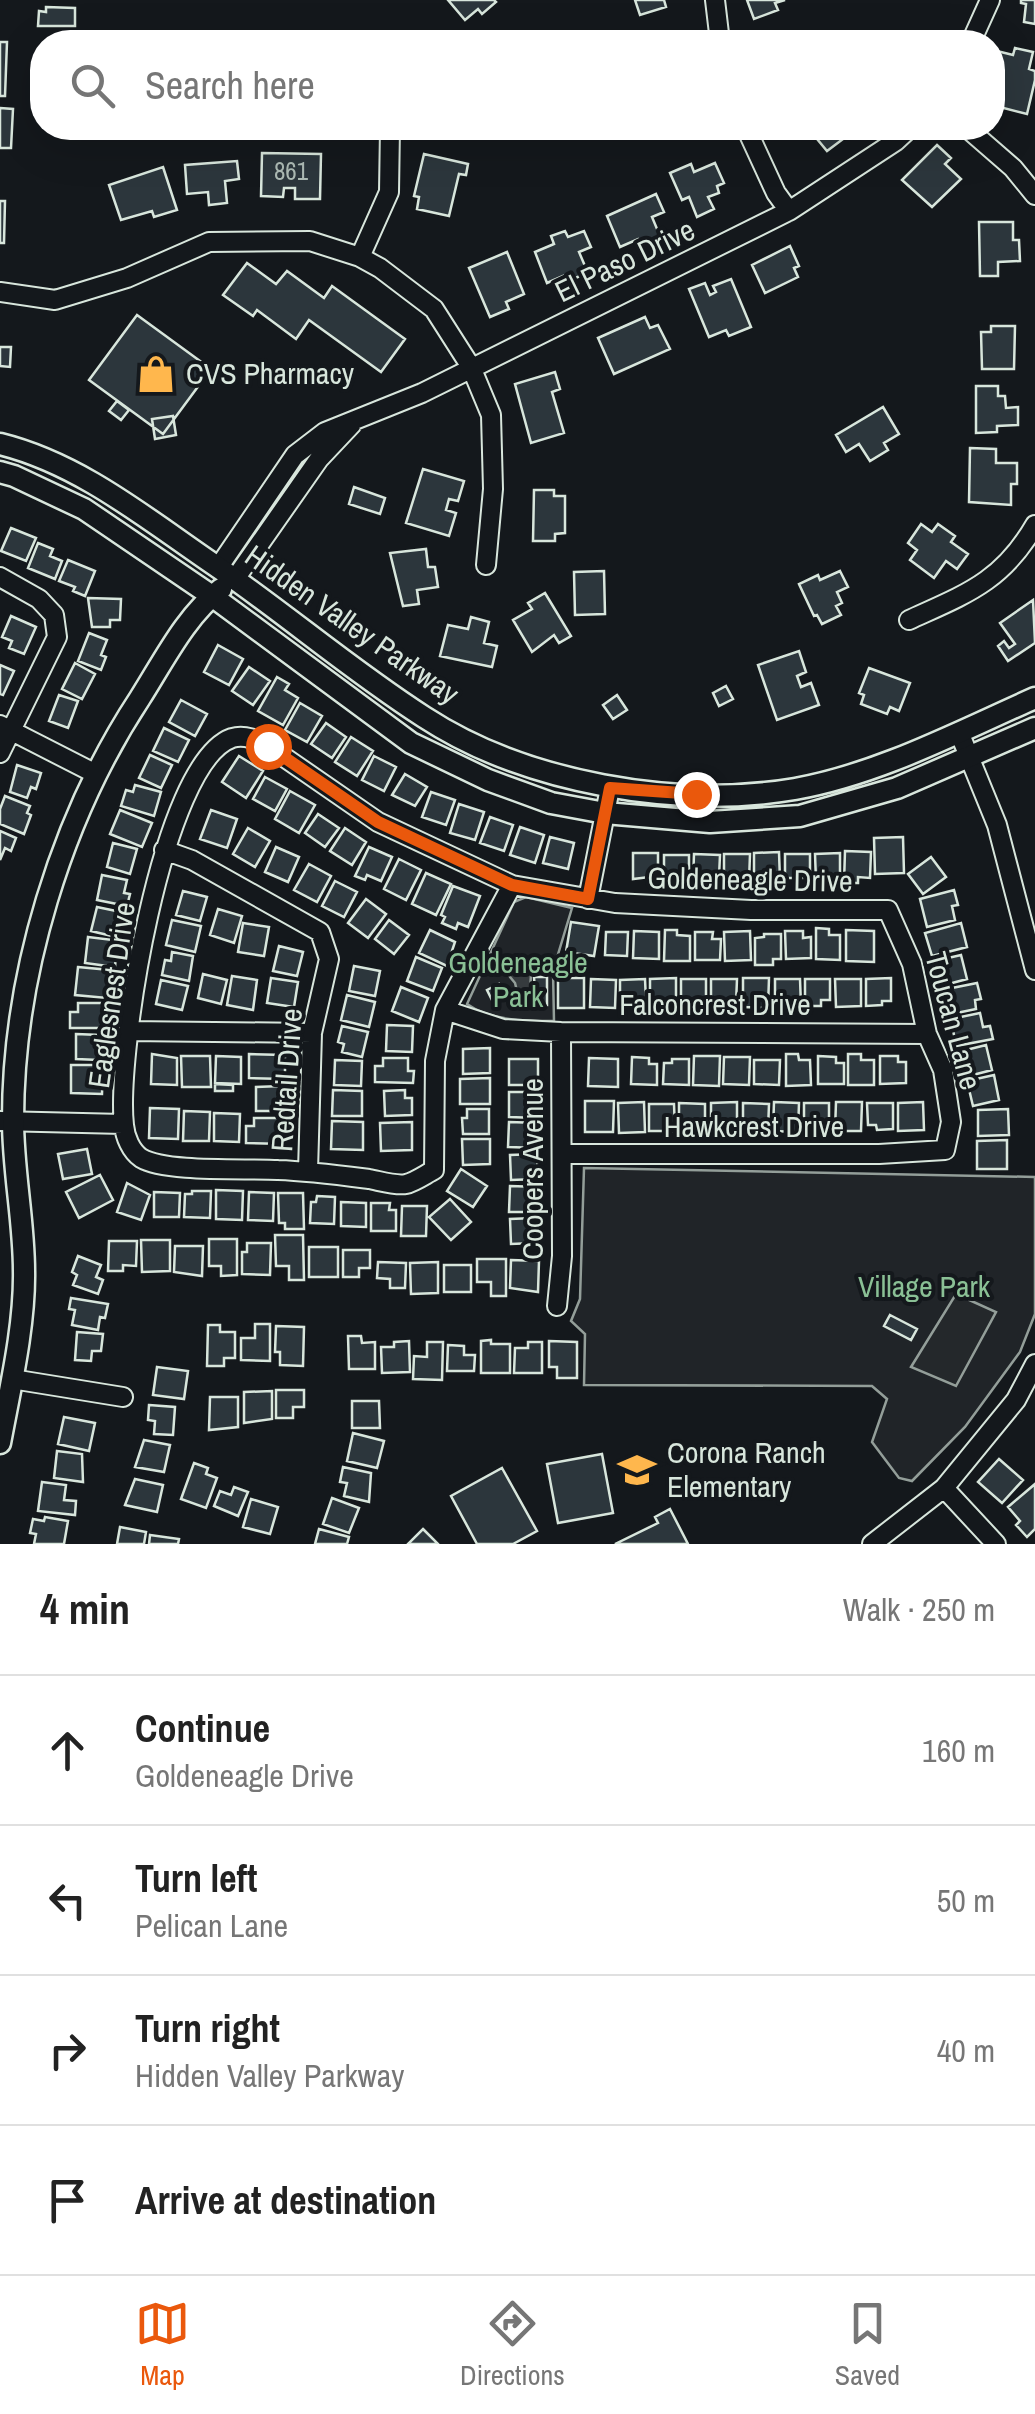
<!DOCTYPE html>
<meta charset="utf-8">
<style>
body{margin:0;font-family:"Archivo Narrow",sans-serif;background:#f6f6f6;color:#222}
.stop{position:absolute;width:30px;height:30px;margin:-22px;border:8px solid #ea580c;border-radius:50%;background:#fff}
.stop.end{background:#ea580c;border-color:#fff;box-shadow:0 2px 10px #0008}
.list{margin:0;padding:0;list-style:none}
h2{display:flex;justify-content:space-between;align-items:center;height:130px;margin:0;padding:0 40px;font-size:42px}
h2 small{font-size:32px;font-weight:400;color:#767676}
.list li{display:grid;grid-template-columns:65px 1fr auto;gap:30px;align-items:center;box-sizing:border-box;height:150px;padding:0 40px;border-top:2px solid #e0e0e0}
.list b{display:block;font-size:38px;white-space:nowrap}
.list p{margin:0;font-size:32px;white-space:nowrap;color:#767676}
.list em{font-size:32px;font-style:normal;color:#767676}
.icon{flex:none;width:55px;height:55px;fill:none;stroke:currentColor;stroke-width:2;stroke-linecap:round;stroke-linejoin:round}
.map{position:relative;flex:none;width:1035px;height:1544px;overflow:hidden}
.search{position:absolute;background:#fff;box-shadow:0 10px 40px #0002;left:30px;right:30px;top:30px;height:110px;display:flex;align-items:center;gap:25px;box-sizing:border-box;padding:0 35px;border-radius:40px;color:#767676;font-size:38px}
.sheet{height:730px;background:#fff}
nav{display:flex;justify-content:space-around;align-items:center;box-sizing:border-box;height:140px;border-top:2px solid #e0e0e0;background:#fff;font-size:28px;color:#767676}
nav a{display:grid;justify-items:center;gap:5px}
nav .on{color:#ea580c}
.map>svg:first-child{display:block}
.green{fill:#202428;stroke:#939e99;stroke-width:2.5}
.parking{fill:#24282b;stroke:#939e99;stroke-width:2.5}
.water{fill:#363b3e;stroke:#939e99;stroke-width:2.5}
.building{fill:#2c363c;stroke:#d8e6dc;stroke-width:2.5}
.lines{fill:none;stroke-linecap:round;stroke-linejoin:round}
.minor-casing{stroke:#d8e6dc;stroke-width:22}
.major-casing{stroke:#d8e6dc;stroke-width:25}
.minor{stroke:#14181c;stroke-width:18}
.major{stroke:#14181c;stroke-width:20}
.route{stroke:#ea580c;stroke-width:12}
.labels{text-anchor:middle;stroke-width:8;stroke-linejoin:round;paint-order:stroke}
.number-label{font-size:25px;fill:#adbab4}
.street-label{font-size:30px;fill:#d8e6dc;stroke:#14181c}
.poi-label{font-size:30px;fill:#d8e6dc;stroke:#14181c;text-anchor:start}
.park-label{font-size:30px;fill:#8ac095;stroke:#14181c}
</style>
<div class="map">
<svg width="1035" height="1544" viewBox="0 0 1035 1544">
<rect width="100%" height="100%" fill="#14181c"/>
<path class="green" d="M526 897 572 908 553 971 554 1021C527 1021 490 1021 467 1004L514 902Z
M584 1168 1035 1177V1314L1020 1352 965 1427 912 1481 899 1478 872 1442 887 1399 872 1386 584 1385 585 1334 571 1321 580 1299Z"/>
<path class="parking" d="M956 1294 996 1312 956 1386 911 1367Z"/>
<path class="water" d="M515 963 531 975 530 990 525 997 518 995 515 983 506 972 508 965Z"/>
<path class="building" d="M448 0H494L496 2 482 14 478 9 465 20Z
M635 0H664L666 7 640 15Z
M747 0H785L775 3 778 10 754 19Z
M1021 0H1035V24L1024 22 1026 4 1021 3Z
M46 7 75 8V26H38L39 11 46 12Z
M887 32 903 42H880Z
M0 42H7L5 96H0Z
M1015 48 1033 52 1029 69 1035 71V80L1027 114 992 105V68L997 51 1013 55Z
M0 108 13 109 11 148H0Z
M808 128H844L838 132 843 139 827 151Z
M937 145 951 158 945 164 961 179 932 207 902 180Z
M262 153 321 154 320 199H295V188H284L283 197 261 196Z
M424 154 468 164 466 175 459 174 449 216 417 209 419 197 414 196Z
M237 161 239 179 225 181 227 203 209 205 208 192 187 194 185 165Z
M715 163 724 183 717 186 719 193 708 197 714 209 697 217 689 197 682 200 670 173 691 164 694 172Z
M163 167 177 210 154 217 152 211 121 220 109 185Z
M656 194 664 212 652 217 660 236 641 244 638 239 620 247 607 216Z
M0 201H5L4 243H0Z
M979 222H1013V240H1019L1020 261 998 262V276H980Z
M565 231 568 237 584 231 591 247 579 252 588 273 565 282 563 276 547 283 535 252 554 244 551 236Z
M790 246 799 266 794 268 798 277 765 293 752 265Z
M507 252 524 294 506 302 509 309 490 317 469 268Z
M247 263 276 284 287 271 324 298 332 286 405 339 381 372 309 320 296 339 257 310 253 316 223 295Z
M731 279 751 327 729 336 726 330 709 337 689 289 705 283 710 295 716 292 713 286Z
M137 315 211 369 163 434 89 380Z
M645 317 650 328 658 325 670 349 614 374 598 338Z
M991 326H1015L1014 369H982L981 332H991Z
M0 347H11L10 367 0 366Z
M555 372 560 389 552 392 564 433 531 443 515 384Z
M976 386H998V396H1005L1006 408 1018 407V425L997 426V432L976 433Z
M117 401 129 410 121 420 109 411Z
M883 407 899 434 884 443 888 450 870 461 859 444 846 452 836 435Z
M173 416 176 435 155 439 152 419Z
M970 448 996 449V463H1017V484H1011V505L969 502Z
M423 469 464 481 458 501 449 499 446 510 456 513 449 536 406 523Z
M354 487 385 498 380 514 349 504Z
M534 490H554V496H565V533L555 534V541H533Z
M921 524 932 532 938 524 955 536 951 542 968 554 957 569 946 561 934 578 910 560 917 550 908 543Z
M11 528 36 538 26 561 1 551Z
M38 543 53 549 50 556 62 561 55 579 28 568Z
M426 549 428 567H435L438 587 417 590 419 604 403 606 390 553Z
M68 560 95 571 85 596 73 591 75 587 59 581Z
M604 571 605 614 575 615 574 572Z
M840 571 848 587 837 592 842 603 836 606 841 615 822 624 817 615 814 616 799 584 818 575 820 580Z
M545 593 571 636 559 643 554 635 532 652 513 620 532 609 528 603Z
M88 598 121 599 120 620H110V627H92Z
M1033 600 1035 643 1008 661 998 646 1004 641 1009 648 1015 644 1000 623Z
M11 616 36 627 24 654 9 648 12 641 2 637Z
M471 617 489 622 484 643 497 646 492 667 440 656 448 625 468 629Z
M89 633 107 640 101 655 106 657 101 670 78 661Z
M218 645 243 659 229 685 204 672Z
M799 651 806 672 797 676 801 687 811 683 819 705 777 720 758 665Z
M75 663 95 674 82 699 62 689Z
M0 665 14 671 3 695 0 694Z
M249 667 270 681 253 705 232 691Z
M869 668 910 683 899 711 890 707 887 714 861 704 864 695 859 693Z
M277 677 289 684 285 690 298 698 283 725 258 711Z
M726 686 733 699 719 706 713 693Z
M59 695 78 701 68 728 49 721Z
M617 695 627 710 613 719 603 705Z
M181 700 207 714 195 736 169 722Z
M300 703 322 716 307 742 285 730Z
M326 723 346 737 332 758 311 744Z
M164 728 189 740 178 762 153 751Z
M351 737 373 751 357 776 335 762Z
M150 755 172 765 161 788 139 778Z
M239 756 263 771 246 798 222 782Z
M374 756 396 767 384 791 362 780Z
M17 765 41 773 36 789 31 787 27 798 10 792Z
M405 774 427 787 415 806 392 795Z
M265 777 287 789 275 811 253 799Z
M135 785 161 792 154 816 121 806 126 790 133 792Z
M290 791 315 805 299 833 275 819Z
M431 792 455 800 446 825 422 817Z
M5 796 30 806 27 813 31 815 24 834 0 824V809Z
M459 804 484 812 475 840 450 833Z
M120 810 152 823 142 847 110 834Z
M211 810 237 819 227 848 200 839Z
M318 814 339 828 325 847 305 833Z
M490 817 513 825 504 851 480 843Z
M520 827 544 835 535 863 510 855Z
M248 828 270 841 255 867 233 854Z
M345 828 366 842 352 865 330 851Z
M0 831 16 838 11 851 5 848 0 860Z
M550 837 574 843 568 869 543 863Z
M903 837 904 873 875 874 874 838Z
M113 843 137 849 130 874 107 867Z
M276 847 299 857 288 882 265 872Z
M369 847 392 857 381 881 367 875 365 880 355 876Z
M845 851 871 852 870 878 858 877V883H844Z
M779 852 780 880 754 881V853Z
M633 853H658V876L633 879Z
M840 853V880L816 881 815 854Z
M694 854 720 855 719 877H711L710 882H693Z
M724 854H750L749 882H724Z
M785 854H810V878H785Z
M664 855H689V881H664Z
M931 857 946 877 923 894 908 874Z
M399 859 421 870 406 900 384 889Z
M309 864 331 876 317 902 294 890Z
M426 873 451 884 436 915 412 904Z
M102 875 127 880 124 893 130 894 127 906 97 900Z
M335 881 357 892 344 917 322 906Z
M453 886 480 896 468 927 458 923 456 929 442 923 445 917 441 915Z
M954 890 958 905 952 906 955 920 927 927 920 899Z
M183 891 207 897 200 921 176 915Z
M366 899 386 914 368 938 348 923Z
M97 907 121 912 116 937 91 931Z
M218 909 242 916 234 943 210 935Z
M172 920 201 926 195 952 166 945Z
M389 920 409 935 394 954 375 939Z
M571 922 599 926 594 956 566 952Z
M243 923 269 927 264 956 238 952Z
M961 923 967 947 932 956 925 933Z
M816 928 829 929V935H840V960L816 959Z
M430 930 455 942 447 966 419 953Z
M665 930H677V935L690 936V961H664Z
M846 930 874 931V962L846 961Z
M634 931 659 932V959L633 958Z
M750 931 751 960 725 961 724 932Z
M785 931H803V938L811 937V958L786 959Z
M606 932H628L627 956 605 955Z
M695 932H713L712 939H721L720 960H695Z
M764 934H781V959H773V965H755V938L764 937Z
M88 937 113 940 111 954 116 955 115 967 85 963Z
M279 946 303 952 297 976 273 971Z
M172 952 193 956 189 981 162 975 165 960 171 961Z
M961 955 967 979 941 986 935 961Z
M416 957 442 968 433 991 407 981Z
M354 966 380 971 375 996 349 991Z
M78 967 110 970 107 998 75 995Z
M203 974 227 980 221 1004 198 998Z
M232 976 257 980 253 1010 227 1005Z
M534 977H547V1005H536Z
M271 978 298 982 294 1007 267 1003Z
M558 978H584V1008H558Z
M676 978V1008H650V979Z
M743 978H769L768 1008 743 1007Z
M891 978V1001H882V1005L866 1006V979Z
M591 979 616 980 615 1008 590 1007Z
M645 979 646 1001H636V1007H620V980Z
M681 979H706V1007L681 1006Z
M711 979H737L736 1004 711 1003Z
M775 979H800L801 1006H775Z
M805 979H830V1000H821V1006H805Z
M835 979H861V1006L836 1007Z
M161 980 188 986 182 1010 156 1004Z
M977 983 981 999 975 1000 976 1009 947 1015 942 990Z
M499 984 505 996 493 1002 487 990Z
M401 987 428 998 419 1022 392 1011Z
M347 995 375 1002 369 1027 341 1020Z
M78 1003H105L104 1028H70V1012H78Z
M980 1013 983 1027 990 1026 993 1039 956 1046 951 1019Z
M387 1025 413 1026 412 1052 386 1051Z
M342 1026 368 1032 362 1057 342 1052 344 1044 338 1042Z
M76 1034 100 1035 99 1060 76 1059Z
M986 1045 992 1070 965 1077 958 1052Z
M490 1048V1073L463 1074V1049Z
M152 1054 177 1058V1085L151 1084Z
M249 1054 285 1055V1079L249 1078Z
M786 1054H798L799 1060H810L811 1085 786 1086Z
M848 1054H861V1060H874V1085H848Z
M181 1056H210L211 1087H182Z
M216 1056 241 1057V1084L215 1083Z
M694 1056H720L719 1086 693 1085Z
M818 1056 836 1057V1063H844V1084H818Z
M880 1056H898V1062H906V1083L880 1084Z
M632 1057 649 1058V1064H657V1085L631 1084Z
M724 1057H750L749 1085 723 1084Z
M383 1058H408V1071H414L413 1083 375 1082V1066H383Z
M589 1058 618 1059V1087L588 1086Z
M509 1059H538V1085H509Z
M672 1059H689V1085L663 1084 664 1063H672Z
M335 1060 362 1061 361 1086 334 1085Z
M754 1060H780L779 1085 754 1084Z
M71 1065H103L102 1094 71 1093Z
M994 1075 999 1100 973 1106 967 1081Z
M490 1078V1104H460V1079Z
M215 1084 233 1085V1091H215Z
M281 1086V1103H277L278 1111H256V1087Z
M333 1090 362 1091V1116H332Z
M405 1090V1098H412V1115L385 1116 384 1091Z
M509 1092H537V1118L509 1117Z
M585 1101H614L613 1132H585Z
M644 1102 645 1132 619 1133 618 1103Z
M737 1102V1133H711V1103Z
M774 1102 799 1103 798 1132 773 1131Z
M836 1102H862L861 1131H835Z
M923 1102 924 1130 898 1131V1103Z
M679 1103 705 1104V1130H688V1126H679Z
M743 1103 769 1104 768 1131H743Z
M804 1103H829V1129H804Z
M867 1103H893V1129L877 1130 876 1125H868Z
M649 1104H674L675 1131H649Z
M150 1108 179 1109 178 1139 149 1138Z
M467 1109H489V1134H463L462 1118H467Z
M1008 1109 1009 1135 978 1136V1110Z
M184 1111 210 1112 209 1141H183Z
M214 1113 240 1114 239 1142 214 1141Z
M254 1118H281L284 1144 246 1143V1126H254Z
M332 1121 363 1122V1150L331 1149Z
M412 1122V1150L381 1151 380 1123Z
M509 1122 539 1123 538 1148 508 1147Z
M462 1139H490V1164L463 1165Z
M1007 1140V1169H977V1141Z
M87 1149 92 1174 63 1179 58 1154Z
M537 1154 538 1179 511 1180 510 1155Z
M461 1169 487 1186 473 1207 447 1191Z
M100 1175 113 1200 79 1218 66 1192Z
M127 1183 150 1195 141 1220 117 1212Z
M510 1186 539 1187 538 1212H509Z
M216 1190 243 1191 242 1220 216 1219Z
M192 1191H211L210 1218 184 1217 185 1194H192Z
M154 1192 180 1193 179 1217H154Z
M249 1192 274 1193 273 1221 248 1220Z
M278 1193H303L304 1229H285V1223H279Z
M317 1196 335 1197 334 1224 310 1223 311 1202H316Z
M450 1199 471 1222 451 1240 429 1217Z
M341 1202 366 1203V1227L341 1226Z
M371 1203H390L389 1210H396V1231H371Z
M402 1206H427L426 1236H401Z
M534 1218 535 1243 511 1244 510 1219Z
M275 1235H303L304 1280H289V1266H276Z
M209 1239H237V1275L221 1276V1266H209Z
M141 1240H170V1271L142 1272Z
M109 1241H137L136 1266 123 1265V1271H108Z
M247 1243H271L270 1275 242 1274V1252H247Z
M175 1246H203L202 1276 174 1272Z
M309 1247H338V1277H309Z
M343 1250H370V1268H359V1277H343Z
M78 1256 101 1265 96 1277 103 1280 98 1294 73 1285 77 1275 72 1272Z
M477 1259H506V1296H491V1282H477Z
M511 1260 539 1261 538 1292 510 1288Z
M378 1262 406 1263 405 1288H390V1279L377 1278Z
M438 1262V1293L411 1294 410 1263Z
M444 1265H471V1292H444Z
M71 1298 108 1304 105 1318 100 1317 98 1330 72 1325 75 1310 69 1309Z
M890 1315 917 1329 911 1340 884 1326Z
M255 1324H270V1361L241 1360V1338H255Z
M208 1325H220V1332H235V1358H224V1366H207Z
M276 1326 304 1327 303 1366 280 1365V1352H275Z
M77 1332 103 1334 101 1351H92L91 1361 75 1360Z
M348 1336H361L362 1343 375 1342V1369H349Z
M491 1340V1344H510V1373H481V1341Z
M409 1341 410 1372 382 1373 381 1347H394V1342Z
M549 1341 577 1342V1378H557V1367H549Z
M427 1342H443L442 1380 413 1379 414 1356 427 1357Z
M528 1342H542V1373H514L515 1348H528Z
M448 1345 464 1346V1355H475L474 1371H447Z
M157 1367 188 1371 184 1399 153 1395Z
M276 1390H304V1407H293V1418H276Z
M272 1391V1419L244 1423V1392Z
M210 1397H238V1427L209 1430Z
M352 1401H379L380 1428H352Z
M149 1405 175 1407 173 1435 154 1434 155 1421 148 1420Z
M64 1417 95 1423 89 1451 58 1444Z
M353 1433 384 1441 377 1468 347 1461Z
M144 1440 170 1445 164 1472 135 1467Z
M57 1451 82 1454 83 1482 54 1478Z
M602 1454 613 1513 558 1523 547 1464Z
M999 1459 1023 1480 1002 1503 978 1482Z
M194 1463 208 1468 206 1474 217 1478 206 1508 181 1499Z
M343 1467 371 1473 369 1502 344 1496 347 1483 340 1482Z
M502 1468 537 1531 513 1544H477L451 1496Z
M135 1479 163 1485 157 1512 125 1505Z
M42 1482 66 1485 64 1500 76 1501 75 1515 38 1511Z
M1035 1484V1529L1027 1537 1016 1525 1020 1521 1008 1507Z
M234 1487 248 1492 238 1516 214 1506 220 1491 231 1495Z
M332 1498 359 1508 349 1533 323 1524Z
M251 1499 278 1507 270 1534 243 1527Z
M670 1509 688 1544H615L658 1523 655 1517Z
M45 1517 68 1521 64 1544H34L36 1534 30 1533 33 1519 44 1521Z
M120 1527 146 1532 144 1544H117Z
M319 1529 349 1537 347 1544H315Z
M423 1529 438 1544H408Z
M150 1535 179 1539 178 1544H149Z"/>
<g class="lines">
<g class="minor-casing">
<path id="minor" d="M715 0 720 42
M971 42 990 0
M746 128 776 193 789 211
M967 128 1013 168 1035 195
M360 257 389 192 390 128
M0 292 55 300 127 278 209 242 310 241 360 257 380 268 434 309 471 367 491 415 493 489 486 565
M218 568 295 455 325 432 422 393 789 211 896 141 910 128
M0 577 39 599 54 615 57 637 0 753
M235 579 319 459 352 424
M909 620C966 594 1002 582 1035 525
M0 725 96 774
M959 732 997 825 1035 970
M164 850 192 860 320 932 329 959 312 1033 308 1171
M512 885 445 1010 435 1061 434 1170C426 1174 415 1182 406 1184 396 1186 380 1181 369 1179 338 1175 308 1171 278 1170 246 1168 166 1173 141 1158 131 1151 125 1137 124 1125 116 1056 161 763 232 738 245 734 257 740 268 746L378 822 512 885 615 903 751 910H888L912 964 927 1034 943 1070 951 1122 945 1150 879 1154H563
M588 899 610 788
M445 1010 503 1029 561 1032 927 1034
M129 1031 312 1033
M0 1121 123 1124
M557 1306 562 1256 561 1032
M12 1379 123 1397
M944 1488 996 1544
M872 1544 944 1488 1016 1400 1035 1364"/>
</g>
<g class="major-casing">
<path id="major" d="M0 444C81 464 148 520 216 566 286 614 352 671 424 717 525 783 676 809 795 789 879 774 958 732 1035 698
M0 472 14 476 84 509 212 596 411 743 488 780 551 803 605 813 710 822 800 816 897 788 1035 728
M0 1443C10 1389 25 1326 24 1271 24 1221 13 1171 13 1120 13 976 61 818 140 698 163 662 186 615 221 589"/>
</g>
<use href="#minor" class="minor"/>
<use href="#major" class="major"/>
</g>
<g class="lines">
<path class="route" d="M268 746 378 822 512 885 588 899 610 788 696 794"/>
</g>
<defs>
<g id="shop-bare" transform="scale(3)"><path d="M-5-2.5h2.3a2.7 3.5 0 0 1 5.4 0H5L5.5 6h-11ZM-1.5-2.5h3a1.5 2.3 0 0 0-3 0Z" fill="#ffb74d" stroke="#14181c" stroke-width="2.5" paint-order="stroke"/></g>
<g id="school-bare" transform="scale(3)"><path d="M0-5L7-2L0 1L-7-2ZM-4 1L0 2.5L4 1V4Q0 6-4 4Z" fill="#ffb74d" stroke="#14181c" stroke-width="2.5" paint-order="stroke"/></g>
</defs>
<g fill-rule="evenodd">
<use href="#shop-bare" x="156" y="374"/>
<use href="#school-bare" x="637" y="1470"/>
</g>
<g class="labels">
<g class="number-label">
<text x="291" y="180">861</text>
</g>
<g class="street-label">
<text transform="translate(625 261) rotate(-26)" y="10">El Paso Drive</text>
<text transform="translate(352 625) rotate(35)" y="10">Hidden Valley Parkway</text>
<text transform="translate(750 880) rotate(1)" y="10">Goldeneagle Drive</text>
<text transform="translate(112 995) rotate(-82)" y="10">Eaglesnest Drive</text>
<text x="715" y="1015">Falconcrest Drive</text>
<text transform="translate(953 1021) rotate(75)" y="10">Toucan Lane</text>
<text transform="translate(287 1080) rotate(-86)" y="10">Redtail Drive</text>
<text x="754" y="1137">Hawkcrest Drive</text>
<text transform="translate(533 1169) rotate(-90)" y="10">Coopers Avenue</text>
</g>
<g class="poi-label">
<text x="186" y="384">CVS Pharmacy</text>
<text x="667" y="1463">Corona Ranch<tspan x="667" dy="34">Elementary</tspan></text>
</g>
<g class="park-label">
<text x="518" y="973">Goldeneagle<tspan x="518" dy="34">Park</tspan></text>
<text x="924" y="1297">Village Park</text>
</g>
</g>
</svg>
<div class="stop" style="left:268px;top:746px"></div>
<div class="stop end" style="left:696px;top:794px"></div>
<div class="search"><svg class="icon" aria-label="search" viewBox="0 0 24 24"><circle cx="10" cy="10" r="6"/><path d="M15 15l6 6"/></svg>Search here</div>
</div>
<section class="sheet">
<h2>4 min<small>Walk · 250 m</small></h2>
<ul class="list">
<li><svg class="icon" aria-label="ahead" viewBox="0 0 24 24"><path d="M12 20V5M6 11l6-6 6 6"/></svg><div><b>Continue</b><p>Goldeneagle Drive</p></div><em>160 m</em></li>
<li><svg class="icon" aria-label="left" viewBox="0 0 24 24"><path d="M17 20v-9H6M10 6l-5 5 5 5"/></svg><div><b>Turn left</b><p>Pelican Lane</p></div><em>50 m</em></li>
<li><svg class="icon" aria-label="right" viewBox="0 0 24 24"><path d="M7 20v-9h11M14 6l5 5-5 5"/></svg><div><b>Turn right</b><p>Hidden Valley Parkway</p></div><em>40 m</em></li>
<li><svg class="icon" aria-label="arrive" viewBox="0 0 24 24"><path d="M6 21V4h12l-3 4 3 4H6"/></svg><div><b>Arrive at destination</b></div></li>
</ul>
</section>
<nav>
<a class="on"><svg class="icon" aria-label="map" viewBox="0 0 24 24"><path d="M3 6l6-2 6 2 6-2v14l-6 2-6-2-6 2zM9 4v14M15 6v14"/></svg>Map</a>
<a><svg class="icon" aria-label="directions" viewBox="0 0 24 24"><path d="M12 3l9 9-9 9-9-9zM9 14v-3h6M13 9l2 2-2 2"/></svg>Directions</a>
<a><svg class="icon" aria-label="saved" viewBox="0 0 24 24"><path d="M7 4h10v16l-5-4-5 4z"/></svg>Saved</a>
</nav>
